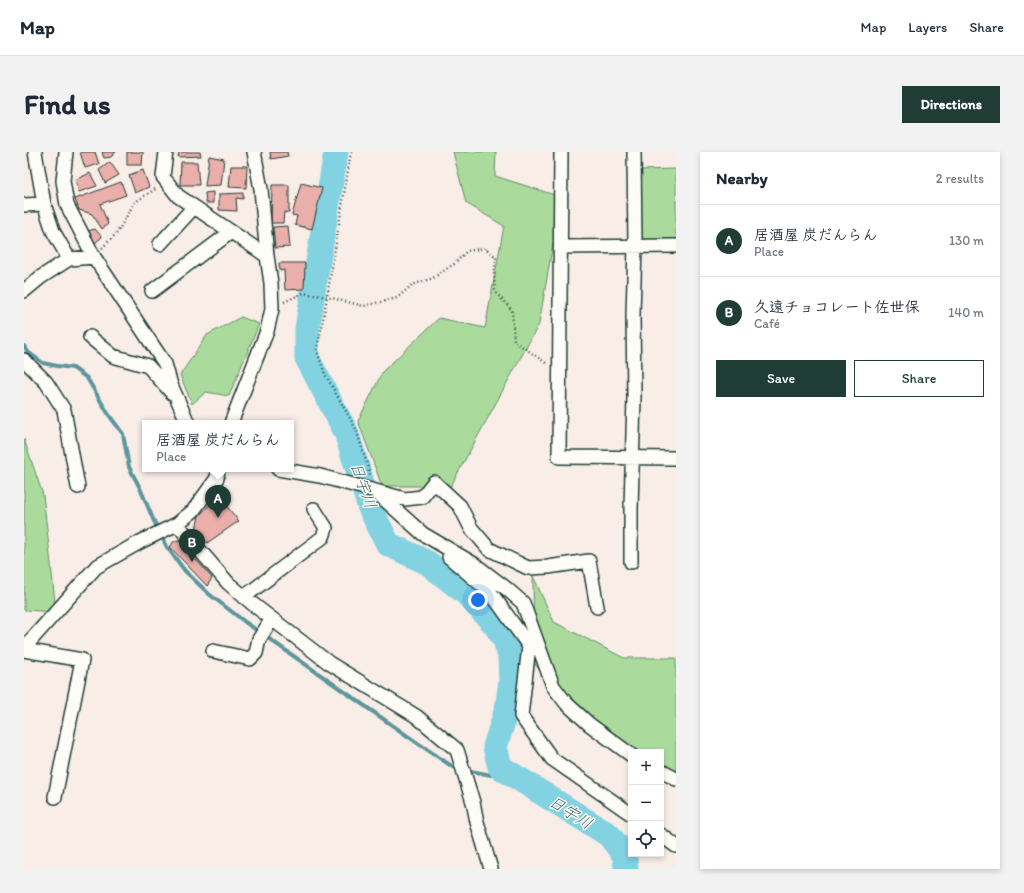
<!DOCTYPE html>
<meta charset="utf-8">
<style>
body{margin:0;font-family:Itim,"Klee One",sans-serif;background:#f2f2f3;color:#1f2937}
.controls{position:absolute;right:12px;bottom:12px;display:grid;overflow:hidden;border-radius:0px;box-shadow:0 2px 6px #0003}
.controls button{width:36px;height:36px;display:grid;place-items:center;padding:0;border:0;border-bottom:1px solid #e0e1e3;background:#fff;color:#1f2937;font:20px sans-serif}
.you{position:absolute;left:454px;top:448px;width:14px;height:14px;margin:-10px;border:3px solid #fff;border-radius:50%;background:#1a73e8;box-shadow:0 0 0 6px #1a73e833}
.badge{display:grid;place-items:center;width:26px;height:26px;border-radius:50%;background:#1f3d34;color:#fff;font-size:13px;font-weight:700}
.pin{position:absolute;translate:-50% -33px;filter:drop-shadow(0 1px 2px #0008)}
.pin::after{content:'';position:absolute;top:21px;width:14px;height:12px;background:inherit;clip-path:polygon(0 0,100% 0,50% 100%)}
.popup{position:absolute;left:118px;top:268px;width:152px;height:52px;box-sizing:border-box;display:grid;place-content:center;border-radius:0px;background:#fff;filter:drop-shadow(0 1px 3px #0005);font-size:13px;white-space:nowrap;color:#747a83}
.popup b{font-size:15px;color:#1f2937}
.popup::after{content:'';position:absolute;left:50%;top:100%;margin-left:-8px;border:8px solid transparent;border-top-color:#fff}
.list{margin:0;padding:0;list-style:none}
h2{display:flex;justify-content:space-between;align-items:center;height:52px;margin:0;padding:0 16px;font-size:17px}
h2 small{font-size:13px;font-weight:400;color:#747a83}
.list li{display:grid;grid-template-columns:26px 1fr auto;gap:12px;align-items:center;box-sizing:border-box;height:72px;padding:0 16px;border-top:1px solid #e0e1e3}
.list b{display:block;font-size:15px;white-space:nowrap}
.list p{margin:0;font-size:13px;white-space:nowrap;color:#747a83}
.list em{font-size:13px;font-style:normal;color:#747a83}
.actions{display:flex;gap:8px;padding:12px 16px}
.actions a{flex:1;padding:9px 0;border:1px solid #1f3d34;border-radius:0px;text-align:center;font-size:14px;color:#1f3d34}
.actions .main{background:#1f3d34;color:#fff}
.icon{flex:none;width:22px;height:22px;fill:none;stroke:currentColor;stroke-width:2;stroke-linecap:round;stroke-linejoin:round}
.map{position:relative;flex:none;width:652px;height:717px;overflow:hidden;border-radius:0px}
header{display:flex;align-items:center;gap:24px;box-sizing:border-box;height:56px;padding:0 20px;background:#fff;border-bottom:1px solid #e0e1e3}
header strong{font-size:19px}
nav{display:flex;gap:22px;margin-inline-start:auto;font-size:14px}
.intro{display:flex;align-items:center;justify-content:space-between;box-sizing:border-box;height:96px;padding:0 24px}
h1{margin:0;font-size:28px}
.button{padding:10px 18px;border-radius:0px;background:#1f3d34;color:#fff;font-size:14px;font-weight:700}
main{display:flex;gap:24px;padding:0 24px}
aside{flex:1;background:#fff;border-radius:0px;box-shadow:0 2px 6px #0003}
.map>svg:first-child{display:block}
.green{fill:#aadb9c;stroke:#648c68}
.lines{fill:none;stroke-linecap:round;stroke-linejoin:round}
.stream{stroke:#5b969c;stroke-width:4}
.river{stroke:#83d2e1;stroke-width:25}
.building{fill:#eaafaa;stroke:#1f3d34}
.street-casing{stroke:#1f3d34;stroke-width:16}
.path{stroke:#1f3d34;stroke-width:2.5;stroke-dasharray:1 3;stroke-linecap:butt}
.street{stroke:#fdfcf7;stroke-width:13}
.labels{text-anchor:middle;stroke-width:3;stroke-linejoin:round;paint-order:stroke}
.water-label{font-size:16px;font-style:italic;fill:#38625f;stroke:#fdfcf7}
</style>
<header>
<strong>Map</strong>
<nav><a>Map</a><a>Layers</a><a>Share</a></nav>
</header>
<div class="intro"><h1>Find us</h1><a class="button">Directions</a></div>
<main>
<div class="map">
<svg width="652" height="717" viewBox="0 0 652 717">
<rect width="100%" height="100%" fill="#f9ede8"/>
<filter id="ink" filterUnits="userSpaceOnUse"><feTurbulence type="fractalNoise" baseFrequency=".025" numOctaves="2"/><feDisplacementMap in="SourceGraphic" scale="8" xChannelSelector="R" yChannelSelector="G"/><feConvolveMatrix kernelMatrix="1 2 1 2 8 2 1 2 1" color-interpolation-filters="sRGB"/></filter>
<g filter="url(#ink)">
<path class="green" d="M429 0H472L471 24 537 45 515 172 424 339 395 334H358L334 269 359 219 415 166 461 176 480 74 442 51Z
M652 17V94H611V18Z
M217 165 235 172 205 244 182 240 168 252 156 223 183 183Z
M0 287 19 343 26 403 32 460 0 458Z
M509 424 530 470 600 506H652V630L637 612V600H610L564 579 510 511Z"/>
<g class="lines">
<path class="stream" d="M0 194 4 200 19 211 33 214 49 216 63 226 85 263 99 282 105 315 116 336 129 367 143 395 161 419 185 442 221 470 395 592 429 615 436 616
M442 618 467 623 476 615"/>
<path class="river" d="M312 0 283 177V206L322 280 346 356 364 392 404 411 443 442 472 474 481 488 486 504 487 529 483 557 471 595 476 615 585 683 601 704 602 717"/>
</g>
<path class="building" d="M56 0H71L75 12 61 16Z
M78 0H92L87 5 80 6Z
M103 0H119L118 13H103Z
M155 0H176L177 4 154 5Z
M246 0H263L264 4 247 7Z
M185 4 200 7 197 33 181 34Z
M86 10 95 23 81 31 75 18Z
M157 10H173L175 33H156Z
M207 14H223L222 36 205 35Z
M119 18 125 35 111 41 105 23Z
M66 21 73 34 55 40 51 28Z
M97 30 102 43 76 52 84 72 78 77 68 62 55 58 51 47Z
M277 31 298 36 288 77 271 73 273 64 268 63Z
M248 33H265V61L260 60 259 71H247Z
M189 40V51H182L181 41Z
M219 41V47L212 46 213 59 195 58V42Z
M264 74 266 95 251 96 249 75Z
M71 77 78 85 71 91 64 79Z
M255 111H281L280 137 261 138 260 118 256 119Z
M194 344 215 369 183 391 172 377 175 364Z
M155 388 188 426 183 434 146 395 150 389Z"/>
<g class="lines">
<g class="street-casing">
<path id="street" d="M11 0 20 52 29 79 45 107
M42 0 39 29 43 53 70 105 141 212 147 233 164 271
M142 0 139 25 154 44 243 104
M537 0 535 305 652 306
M0 53 20 52
M136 92 170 55
M537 95 652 94
M0 139 17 125 45 107 70 105
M128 139 207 80
M66 185 89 204 124 214 148 241
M0 208 22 230 40 258 54 335
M207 271 243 179 248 157 247 131 243 104 237 37 230 0
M254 317 296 324 381 347 398 345 410 330 436 354 447 376 465 397 504 416 524 415 565 409 573 455
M353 341 399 382 450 412 483 437 499 451 529 534 542 551 565 572 607 603
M153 372 204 431 230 453 305 511 392 564 433 598 449 650 453 670 467 717
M425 405 467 441 505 494 497 564 528 607 607 662
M607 410V356L610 245 609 163 611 94 610 0
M220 445 299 385 302 376 290 357
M0 496 72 415 116 390 153 372 169 359 193 326 194 317
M0 498 58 508 31 645
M189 499 226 507 232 501 235 487 248 467
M637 619 652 627
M637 683 652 694"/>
</g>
<path class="path" d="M327 0 303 145 293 199 301 222 332 277 347 325
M78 96 93 81 111 50 133 36
M260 150 279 141 303 145 340 154 373 146 388 133 409 126 430 112 443 99 461 96 472 105 470 122 471 140 488 158 490 189 522 211"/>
<use href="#street" class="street"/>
</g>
</g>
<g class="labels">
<g class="water-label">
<text transform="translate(340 333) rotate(71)" y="6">日宇川</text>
<text transform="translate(547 660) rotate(32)" y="6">日宇川</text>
</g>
</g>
</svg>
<div class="controls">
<button>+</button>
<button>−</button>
<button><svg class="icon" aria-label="locate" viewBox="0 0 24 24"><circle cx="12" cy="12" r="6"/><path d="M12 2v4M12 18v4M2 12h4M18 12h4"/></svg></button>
</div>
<div class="you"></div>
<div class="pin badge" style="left:194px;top:366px">A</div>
<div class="popup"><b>居酒屋 炭だんらん</b>Place</div>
<div class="pin badge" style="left:168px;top:410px">B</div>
</div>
<aside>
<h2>Nearby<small>2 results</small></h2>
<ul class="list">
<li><span class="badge">A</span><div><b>居酒屋 炭だんらん</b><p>Place</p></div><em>130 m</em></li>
<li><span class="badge">B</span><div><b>久遠チョコレート佐世保</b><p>Café</p></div><em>140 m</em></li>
</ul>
<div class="actions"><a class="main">Save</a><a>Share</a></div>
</aside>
</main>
